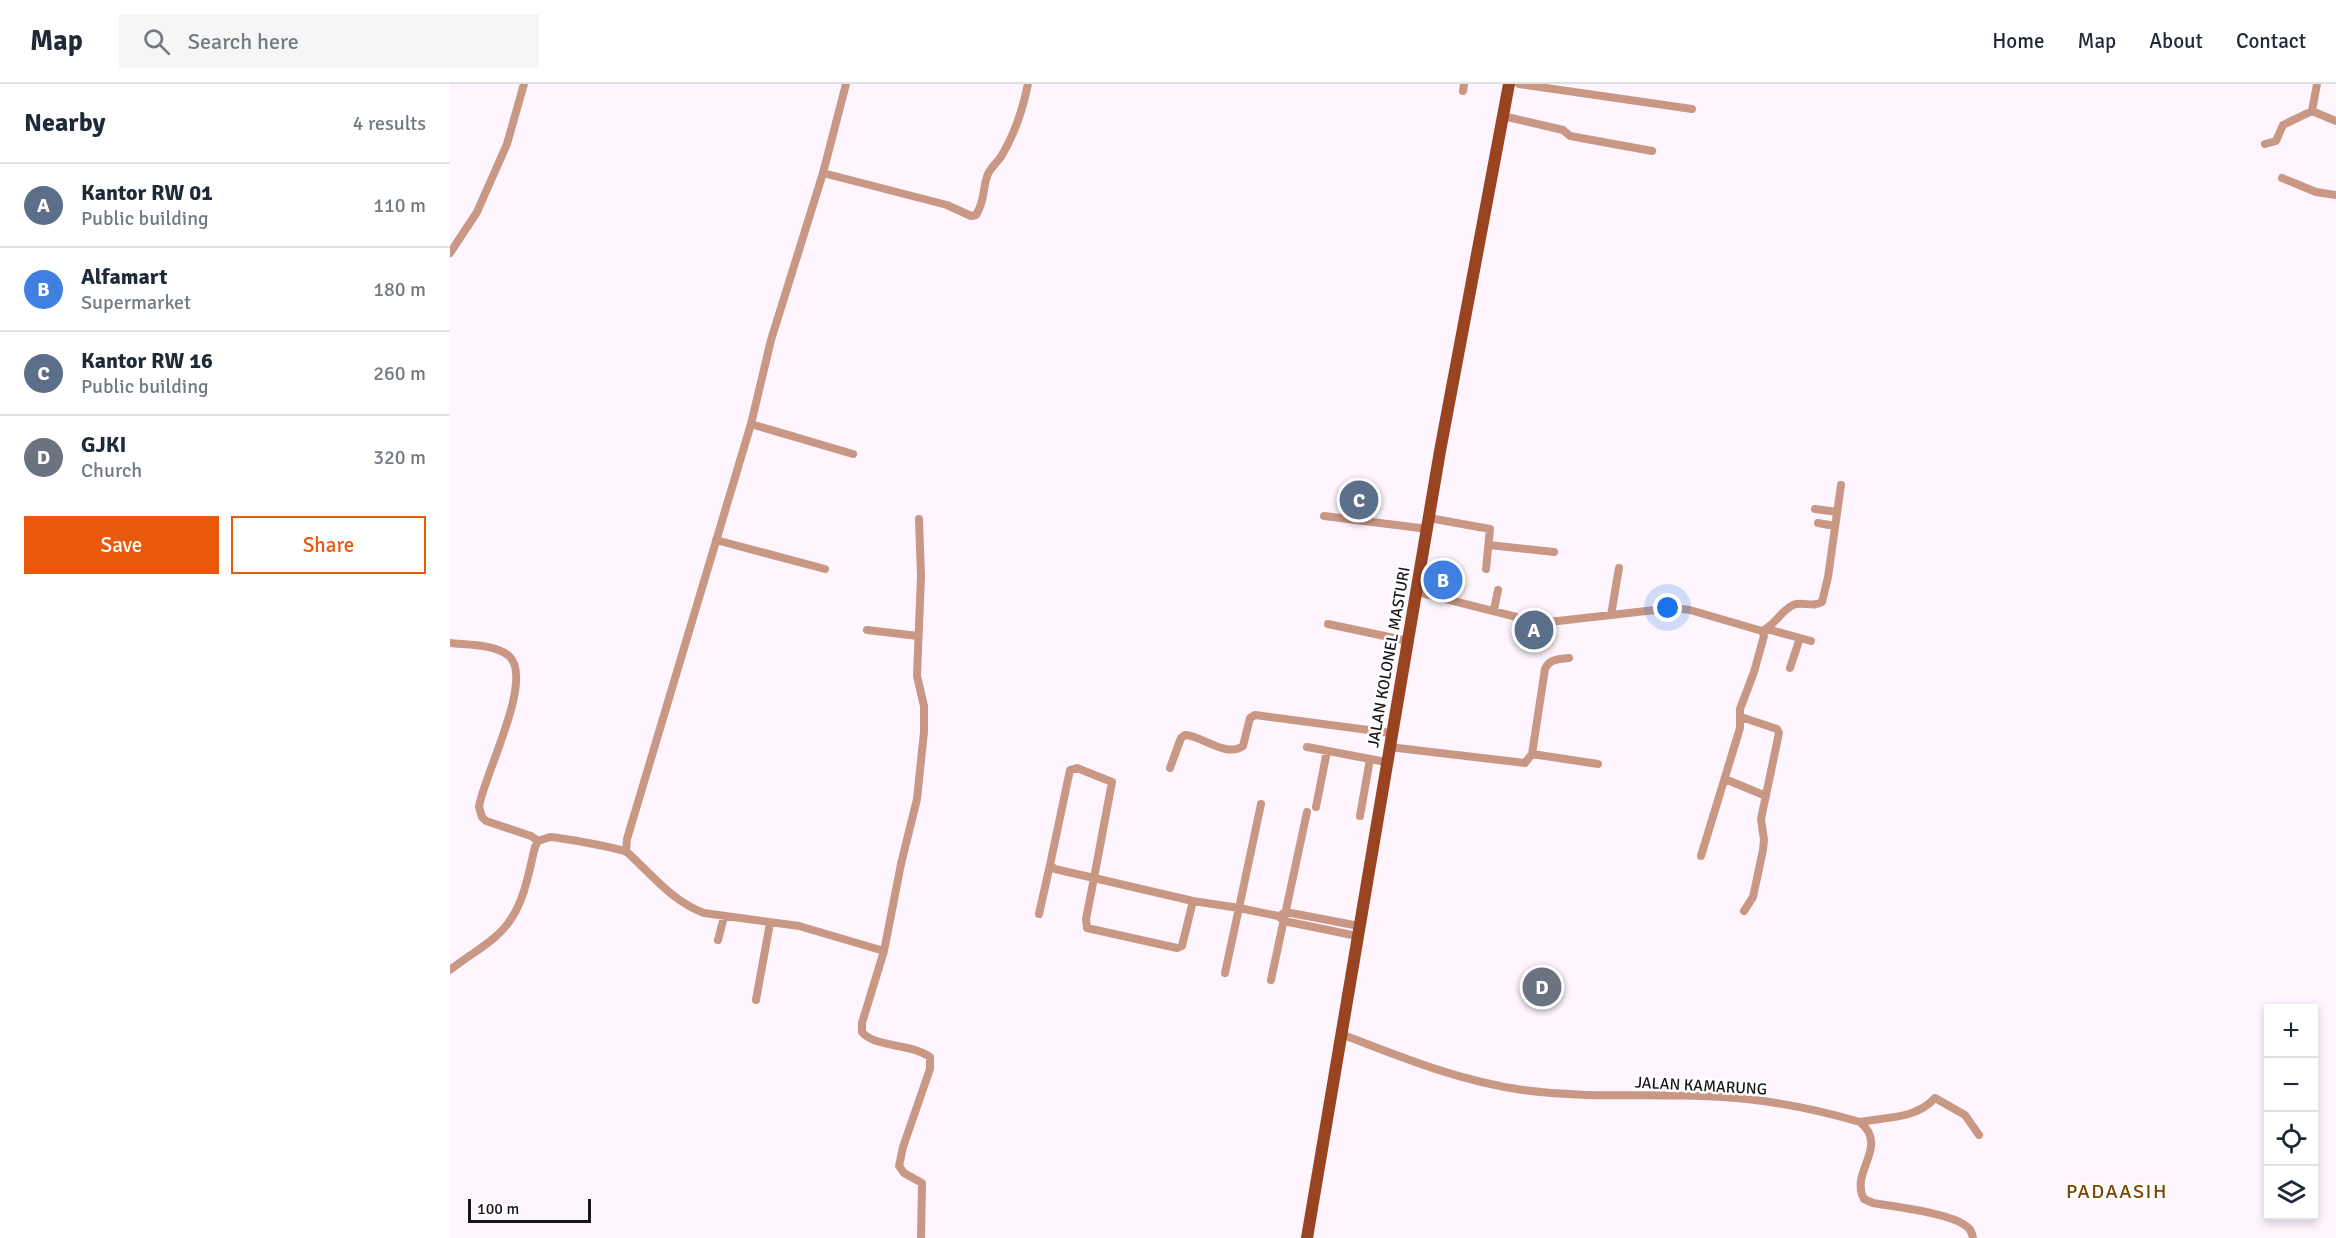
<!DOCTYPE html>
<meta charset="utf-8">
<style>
body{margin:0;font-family:Signika,sans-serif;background:#f6f6f7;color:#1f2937}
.controls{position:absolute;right:18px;bottom:18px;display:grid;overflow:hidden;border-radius:0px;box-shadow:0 3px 9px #0003}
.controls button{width:54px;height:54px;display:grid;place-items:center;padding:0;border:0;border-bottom:2px solid #e0e1e3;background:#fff;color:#1f2937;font:30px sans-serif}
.scale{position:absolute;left:18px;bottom:15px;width:123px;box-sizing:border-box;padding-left:6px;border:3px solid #181518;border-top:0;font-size:16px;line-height:21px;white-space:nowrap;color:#181518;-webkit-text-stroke:4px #fff;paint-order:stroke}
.you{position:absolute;left:1218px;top:524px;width:21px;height:21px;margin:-15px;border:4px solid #fff;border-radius:50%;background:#1a73e8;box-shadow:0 0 0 9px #1a73e833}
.badge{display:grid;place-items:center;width:39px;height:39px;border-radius:50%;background:#ea580c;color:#fff;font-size:20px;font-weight:700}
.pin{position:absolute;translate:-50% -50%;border:3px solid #fff;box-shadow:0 2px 6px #0006}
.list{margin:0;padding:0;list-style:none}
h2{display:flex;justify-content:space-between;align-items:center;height:78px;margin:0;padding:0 24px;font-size:26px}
h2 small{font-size:20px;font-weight:400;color:#747a83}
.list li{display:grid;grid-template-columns:39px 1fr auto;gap:18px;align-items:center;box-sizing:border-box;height:84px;padding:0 24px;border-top:2px solid #e0e1e3}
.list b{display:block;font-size:22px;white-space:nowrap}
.list p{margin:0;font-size:20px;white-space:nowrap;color:#747a83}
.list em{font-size:20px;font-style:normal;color:#747a83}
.actions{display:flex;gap:12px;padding:18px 24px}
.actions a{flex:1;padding:14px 0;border:2px solid #ea580c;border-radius:0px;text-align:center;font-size:21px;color:#ea580c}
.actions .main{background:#ea580c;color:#fff}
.icon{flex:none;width:33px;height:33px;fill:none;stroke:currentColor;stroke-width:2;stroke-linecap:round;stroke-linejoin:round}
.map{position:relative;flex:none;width:1886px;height:1154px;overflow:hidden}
header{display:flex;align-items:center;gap:36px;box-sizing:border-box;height:84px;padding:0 30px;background:#fff;border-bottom:2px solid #e0e1e3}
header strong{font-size:28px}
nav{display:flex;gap:33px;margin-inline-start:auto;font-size:21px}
.search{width:420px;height:54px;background:#f6f6f7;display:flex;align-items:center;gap:15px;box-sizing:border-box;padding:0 21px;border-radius:0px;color:#747a83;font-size:22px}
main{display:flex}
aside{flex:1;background:#fff}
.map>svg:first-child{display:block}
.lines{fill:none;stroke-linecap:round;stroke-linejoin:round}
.street{stroke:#c99885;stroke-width:8}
.primary{stroke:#984421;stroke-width:12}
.labels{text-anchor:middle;stroke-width:5;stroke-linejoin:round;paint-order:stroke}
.street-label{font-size:16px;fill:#181518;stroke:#fff}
.quarter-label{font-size:20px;letter-spacing:1.5px;fill:#7b4604;stroke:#fff}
</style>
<header>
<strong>Map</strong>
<div class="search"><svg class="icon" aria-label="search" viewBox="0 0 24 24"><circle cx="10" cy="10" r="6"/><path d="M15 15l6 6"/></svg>Search here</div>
<nav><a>Home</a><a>Map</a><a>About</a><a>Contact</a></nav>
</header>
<main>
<aside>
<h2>Nearby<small>4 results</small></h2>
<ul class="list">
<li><span class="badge" style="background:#5c6f8a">A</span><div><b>Kantor RW 01</b><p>Public building</p></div><em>110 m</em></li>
<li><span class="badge" style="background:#3f7fe0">B</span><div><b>Alfamart</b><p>Supermarket</p></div><em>180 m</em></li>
<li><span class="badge" style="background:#5c6f8a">C</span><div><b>Kantor RW 16</b><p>Public building</p></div><em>260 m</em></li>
<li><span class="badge" style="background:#6b7280">D</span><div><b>GJKI</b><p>Church</p></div><em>320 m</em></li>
</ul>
<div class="actions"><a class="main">Save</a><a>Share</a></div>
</aside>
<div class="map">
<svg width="1886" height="1154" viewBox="0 0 1886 1154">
<rect width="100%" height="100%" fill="#fef5ff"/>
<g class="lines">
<path class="street" d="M1069 0 1242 25
M1867 0 1862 27 1886 37
M1013 7 1014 0
M1053 32 1113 46 1120 52 1202 67
M1815 60 1826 57 1833 41 1862 27
M373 89 497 121 521 132 526 131C536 115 532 104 538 90 541 83 548 78 552 71 565 49 573 25 578 0
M1832 94 1866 108 1886 111
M0 169 27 128 57 60 74 0
M301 340 403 370
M1365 425 1387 428
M874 432 978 445
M979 434 1040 445 1036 485
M1368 439 1385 442
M266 456 375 485
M1039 461 1104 468
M968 508 1090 539 1223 524 1240 526 1312 547C1325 541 1331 527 1343 521 1353 517 1363 524 1372 518L1378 493 1391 401
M1044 526 1048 506
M1161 531 1169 484
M878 540 958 557
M1317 545 1361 557
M417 546 468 552
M0 559C17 561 45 560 59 572 85 595 33 693 29 723L32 733 36 737 81 752 88 757
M1340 584 1350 554
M1291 633 1327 645 1329 649 1311 735 1314 756 1313 766 1303 813 1294 827
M857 663 936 678
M939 663 1075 679 1082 670 1095 585C1099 575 1109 575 1119 574
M1082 670 1148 680
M720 684 731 654 735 651C753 652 776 674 793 662L800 634 805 631 941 649
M1275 695 1316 712
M811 720 789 824 828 832 834 837 907 852
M866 723 877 667
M910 732 920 675
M176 767 177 755 301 340 321 256 373 89 396 0
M1251 772 1290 644V625L1304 588 1314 552 1312 547
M743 817 644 794 662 698 627 684 620 686 600 781 605 785 644 794 636 835 637 844 727 864 732 862 743 817 789 824 775 889
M589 830 600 781
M832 830 836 828 909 842
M268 856 274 833
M434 867 451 780 467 715 474 648V622L467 592 471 492 469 435
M0 886C20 870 48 856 61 835 75 814 79 787 85 763L88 757 100 753C111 754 172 764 178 769 202 791 222 817 254 829L349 842 434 867 412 939V948C425 964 461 959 480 973V985L453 1063 449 1082 454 1089 472 1099 471 1154
M821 896 857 728
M306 916 320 839
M891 950C950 973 1009 997 1073 1006 1131 1014 1191 1010 1250 1012 1304 1013 1358 1023 1410 1038 1440 1063 1399 1088 1414 1115L1423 1119C1445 1123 1500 1129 1516 1142 1521 1145 1522 1149 1523 1154
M1410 1038C1437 1033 1466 1035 1485 1014L1515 1031 1529 1051"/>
<path class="primary" d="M857 1154 990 367 1059 0"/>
</g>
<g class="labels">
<g class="street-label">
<text transform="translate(938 573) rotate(-80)" y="6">JALAN KOLONEL MASTURI</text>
<text transform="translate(1251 1001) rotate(3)" y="6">JALAN KAMARUNG</text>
</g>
<g class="quarter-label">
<text x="1667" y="1114">PADAASIH</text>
</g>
</g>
</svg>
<div class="controls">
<button>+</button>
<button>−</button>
<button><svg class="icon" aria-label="locate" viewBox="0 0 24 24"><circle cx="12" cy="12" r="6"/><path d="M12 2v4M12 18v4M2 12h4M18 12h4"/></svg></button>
<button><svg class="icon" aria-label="layers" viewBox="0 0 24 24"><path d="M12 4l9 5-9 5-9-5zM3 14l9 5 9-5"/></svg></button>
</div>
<div class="scale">100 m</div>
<div class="you"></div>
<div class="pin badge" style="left:1084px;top:546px;background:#5c6f8a">A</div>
<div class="pin badge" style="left:993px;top:496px;background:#3f7fe0">B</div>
<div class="pin badge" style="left:909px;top:416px;background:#5c6f8a">C</div>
<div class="pin badge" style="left:1092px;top:903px;background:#6b7280">D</div>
</div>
</main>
